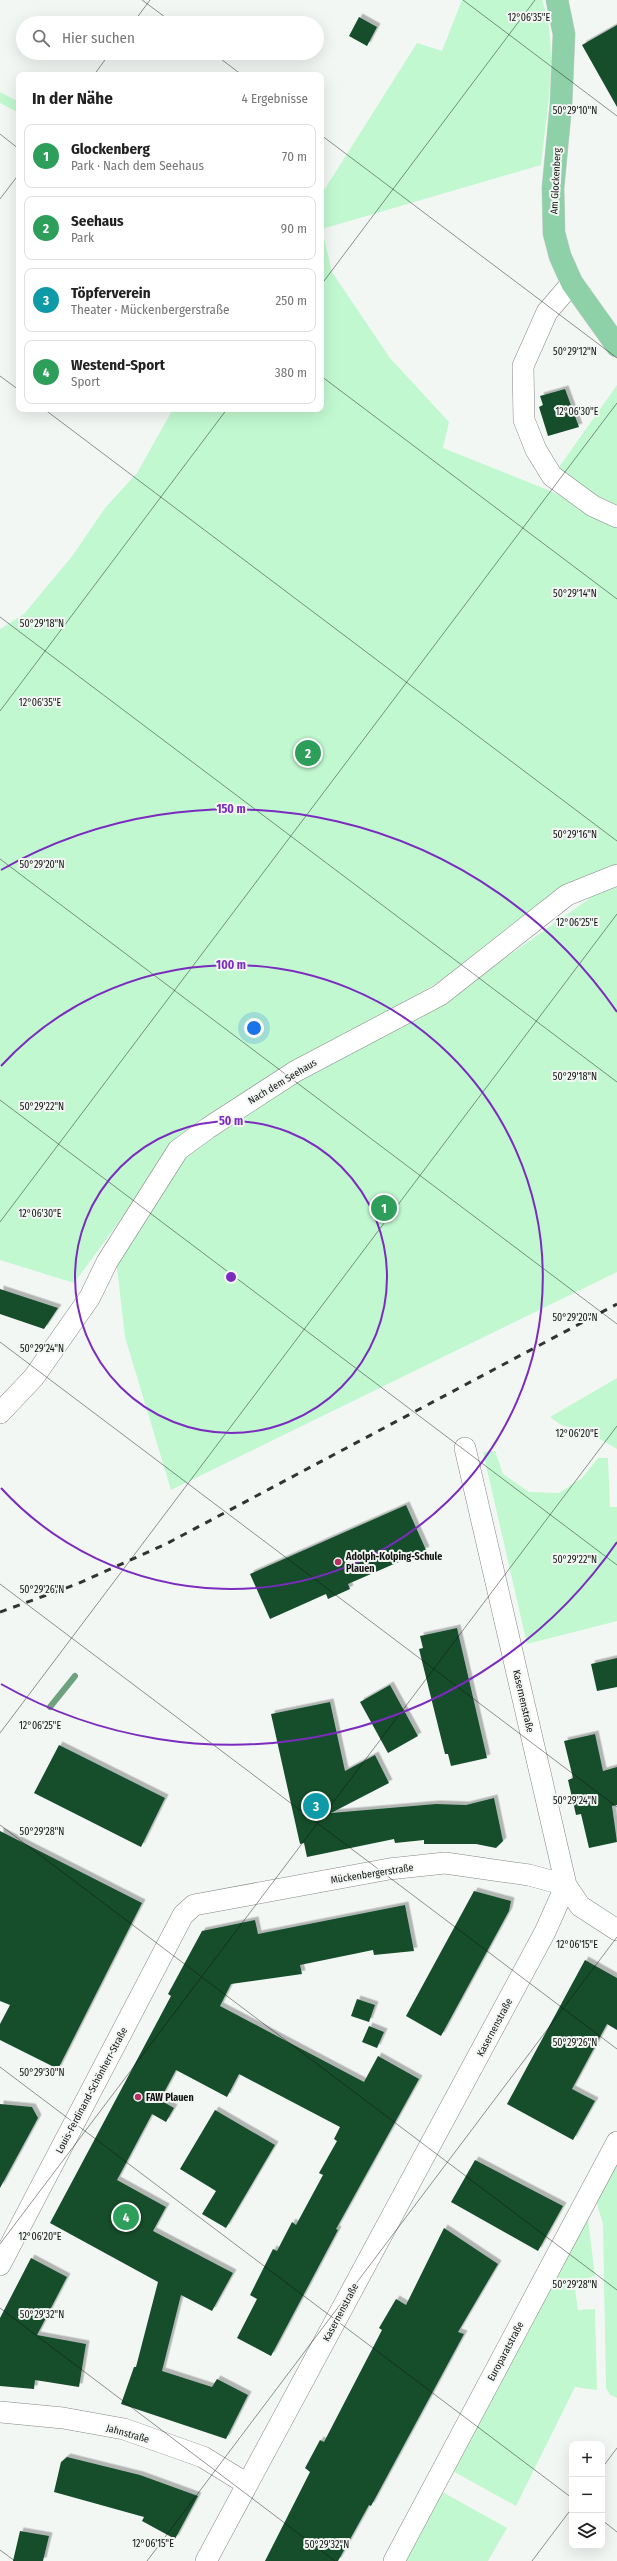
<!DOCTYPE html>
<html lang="de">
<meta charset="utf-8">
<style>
body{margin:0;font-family:"Fira Sans Condensed",sans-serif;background:#f6f6f6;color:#222}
.controls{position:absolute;right:12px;bottom:12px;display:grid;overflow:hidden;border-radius:8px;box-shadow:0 4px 16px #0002}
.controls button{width:36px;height:36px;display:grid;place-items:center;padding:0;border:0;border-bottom:1px solid #e0e0e0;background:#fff;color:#222;font:20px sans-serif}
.you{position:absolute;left:254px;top:1028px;width:14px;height:14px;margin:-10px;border:3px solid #fff;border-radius:50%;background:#1a73e8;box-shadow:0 0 0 6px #1a73e833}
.badge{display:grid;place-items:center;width:26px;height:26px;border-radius:50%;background:#0b8043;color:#fff;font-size:13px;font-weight:700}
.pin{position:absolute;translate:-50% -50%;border:2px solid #fff;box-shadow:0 1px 4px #0006}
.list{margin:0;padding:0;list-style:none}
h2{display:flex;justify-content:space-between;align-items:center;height:52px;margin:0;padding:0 16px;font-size:17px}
h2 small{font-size:13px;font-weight:400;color:#767676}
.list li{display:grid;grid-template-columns:26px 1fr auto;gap:12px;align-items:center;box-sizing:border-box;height:64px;margin:0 8px 8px;padding:0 8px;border:1px solid #e0e0e0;border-radius:8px}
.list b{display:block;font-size:15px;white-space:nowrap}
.list p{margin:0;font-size:13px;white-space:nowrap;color:#767676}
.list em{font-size:13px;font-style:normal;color:#767676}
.icon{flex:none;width:22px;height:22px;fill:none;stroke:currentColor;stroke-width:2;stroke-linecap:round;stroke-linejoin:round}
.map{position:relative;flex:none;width:617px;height:2561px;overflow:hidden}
.search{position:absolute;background:#fff;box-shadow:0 4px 16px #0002;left:16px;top:16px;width:308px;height:44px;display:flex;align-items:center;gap:10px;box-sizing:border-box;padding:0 14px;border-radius:22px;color:#767676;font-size:15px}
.panel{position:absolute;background:#fff;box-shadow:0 4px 16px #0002;left:16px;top:72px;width:308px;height:340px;border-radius:8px}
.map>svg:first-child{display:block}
.green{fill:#c1f8d0}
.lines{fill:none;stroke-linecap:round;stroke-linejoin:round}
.stream{stroke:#6ea27e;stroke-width:6}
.building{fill:#154d2c;filter:url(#shadow)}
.minor-casing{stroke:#858886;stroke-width:22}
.major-casing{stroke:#d0d0d0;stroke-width:23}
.minor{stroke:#fff;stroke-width:21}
.major{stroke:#8ed0a8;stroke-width:22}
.rail{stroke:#323432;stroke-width:3;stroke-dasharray:7 7;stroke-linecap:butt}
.ticks{fill:none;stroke:#121312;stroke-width:1;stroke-opacity:0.45}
.ring{fill:none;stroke:#7b2cbf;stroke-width:2}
.poi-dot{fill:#ba2d61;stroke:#f3f7f4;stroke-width:1.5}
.labels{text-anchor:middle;stroke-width:4;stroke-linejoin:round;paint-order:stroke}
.street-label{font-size:10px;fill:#121312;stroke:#f3f7f4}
.poi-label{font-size:10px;font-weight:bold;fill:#121312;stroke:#f3f7f4;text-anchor:start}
.ticks-label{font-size:10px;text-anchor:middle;fill:#121312;stroke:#f3f7f4;stroke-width:4;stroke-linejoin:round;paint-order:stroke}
.centre{fill:#7b2cbf;stroke:#f3f7f4;stroke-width:2}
.ring-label{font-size:12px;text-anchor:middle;font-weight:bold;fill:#7b2cbf;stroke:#f3f7f4;stroke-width:4;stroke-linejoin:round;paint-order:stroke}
</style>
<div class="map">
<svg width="617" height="2561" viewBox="0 0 617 2561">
<defs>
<filter id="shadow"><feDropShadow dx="3.5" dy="-3.5" stdDeviation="0" flood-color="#0004"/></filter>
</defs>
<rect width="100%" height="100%" fill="#f3f7f4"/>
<path class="green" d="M462 0H542C560 48 546 115 541 165L322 229 332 272 390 358 449 422 443 448 553 492 617 526V866L591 878 437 983 186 1131 74 1283 0 1260V629L24 614 73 555 105 508 137 473 173 409H321V195L417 43 442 51Z
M0 92 19 102V113L0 103Z
M617 385V508L586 495 557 470Z
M617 884V1272L171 1490 125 1337 116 1259 184 1156 292 1080 464 987 600 891Z
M617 1378V1449L588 1432 561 1425 550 1417Z
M495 1451 503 1474 529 1492 559 1493 582 1478 598 1458H608L610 1507H617V1621L527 1644 483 1452Z
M617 2156V2398L610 2395 606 2388 603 2224 595 2198Z
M587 2211 595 2276 574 2282 578 2310 595 2309 597 2390 575 2387 516 2506 449 2469Z
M437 2489 507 2528 488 2561H398Z"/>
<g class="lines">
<path class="stream" d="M50 1707 75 1676"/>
</g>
<path class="building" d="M359 17 377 27 367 46 349 36Z
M617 25V107L582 45Z
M565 389 579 427 548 436 539 407 543 405 540 396Z
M0 1289 58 1308 44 1329 0 1314Z
M406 1505 426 1550 348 1584 350 1589 328 1599 326 1594 270 1619 250 1574Z
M457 1628 487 1758 451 1766 448 1754H445L419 1649 423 1648 420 1636Z
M617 1658V1687L597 1691 591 1664Z
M390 1685 418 1736 388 1753 360 1702Z
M330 1702 345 1771 375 1755 389 1783 331 1813 436 1804 466 1805 494 1798 503 1841 496 1848 476 1844H424V1840L395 1843 394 1839 307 1857 304 1843 300 1844 271 1714Z
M595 1734 603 1771 617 1767V1805L612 1806 617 1842 589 1848 581 1814 576 1815 568 1780 573 1778 564 1741Z
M59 1745 165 1798 141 1847 34 1793Z
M0 1831 142 1903 58 2069 0 2040V2024L10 2005 0 2001Z
M474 1891 511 1901 509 1911 441 2036 406 2016Z
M405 1905 414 1951 374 1955 373 1950 300 1965 302 1974 231 1984 220 2006 364 2082 378 2056 419 2079 336 2229 338 2230 271 2356 237 2338 257 2299 250 2295 273 2249 277 2251 292 2222 296 2225 323 2175 319 2173 337 2141 334 2139 340 2127 239 2074 227 2097 176 2070 160 2100 174 2108 166 2122 152 2114 117 2180 166 2207 153 2231 233 2273 212 2311 181 2295 162 2371 212 2387 217 2379 248 2395 226 2439 121 2404 134 2367H136L158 2282 50 2223 171 1996 168 1994 202 1931 255 1920 258 1934Z
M585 1960 617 1978V2030L607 2024 572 2089 595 2101 573 2140 507 2104Z
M357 1999 375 2005 369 2022 351 2016Z
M369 2026 384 2032 377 2048 362 2042Z
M0 2104 32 2107 38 2118 0 2188Z
M215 2110 275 2145 226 2228 202 2214 216 2191 180 2169Z
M475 2160 563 2206 538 2251 451 2202Z
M444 2228 498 2264 458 2332 464 2334 371 2506 369 2505 338 2561H265L310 2472 305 2468 320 2440 324 2442 382 2330 379 2328 396 2299 406 2305Z
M31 2258 67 2277 37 2335 86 2344 79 2387 35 2380 34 2389 0 2386V2318Z
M67 2457 140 2475 198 2496 175 2539 142 2521 144 2517 54 2492 61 2462Z
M20 2531 49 2536 43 2561H13Z"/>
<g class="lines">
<g class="minor-casing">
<path id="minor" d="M572 283 547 312 523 366 524 420 536 450 552 476 593 506 617 517
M0 1413 34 1377 90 1297 107 1262 178 1150 208 1128 296 1071 440 995 567 895 617 875
M0 2265 183 1915 194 1905 389 1869 445 1863 529 1875 566 1885 580 1906 617 1930
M0 2412 63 2418 124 2429 203 2457 247 2484
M206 2561 545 1932 566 1885 465 1448
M394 2561 617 2142"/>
</g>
<g class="major-casing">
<path id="major" d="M557 0 564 34 561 104 553 188 554 233 560 256 572 283 617 346"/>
</g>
<use href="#minor" class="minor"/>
<use href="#major" class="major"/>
<path class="rail" d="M0 1612 77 1584 166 1544 617 1304"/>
</g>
<path class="ticks" d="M142 0 173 23M463 0 617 116M133 23 150 0M213 53 242 75M94 75 110 53M0 134 19 149M321 135 617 358M0 199 19 174M321 285 535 0M0 376 19 390M321 376 617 599M44 409 617 841M0 617 617 1082M0 711 227 409M0 859 617 1324M0 1100 617 1565M0 1222 617 403M0 1342 617 1807M0 1584 617 2049M0 1733 617 914M0 1825 617 2290M0 2067 572 2498M0 2244 617 1426M0 2308 335 2561M602 2468 617 2448M602 2520 617 2532M0 2550 15 2561M147 2561 617 1937M532 2561 572 2508"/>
<g class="ring">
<circle cx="231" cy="1277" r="156"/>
<path d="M1 1066A312 312 0 1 1 1 1488"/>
<path d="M617 1542A468 468 0 0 1 1 1684M1 870A468 468 0 0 1 617 1012"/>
</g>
<g class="poi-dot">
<circle cx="338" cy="1562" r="4"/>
<circle cx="138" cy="2097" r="4"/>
</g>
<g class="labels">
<g class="street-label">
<text transform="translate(555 181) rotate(-87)" y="4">Am Glockenberg</text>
<text transform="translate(282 1081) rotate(-31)" y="4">Nach dem Seehaus</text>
<text transform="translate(524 1701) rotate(77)" y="4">Kasernenstraße</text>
<text transform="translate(372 1873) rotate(-9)" y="4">Mückenbergerstraße</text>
<text transform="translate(494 2027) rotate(-62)" y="4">Kasernenstraße</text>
<text transform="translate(91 2090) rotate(-62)" y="4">Louis-Ferdinand-Schönherr-Straße</text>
<text transform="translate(340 2312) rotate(-62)" y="4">Kasernenstraße</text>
<text transform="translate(505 2351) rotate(-62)" y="4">Europaratstraße</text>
<text transform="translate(128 2433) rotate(16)" y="4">Jahnstraße</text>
</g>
<g class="poi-label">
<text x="346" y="1560">Adolph-Kolping-Schule<tspan x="346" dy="12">Plauen</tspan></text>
<text x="146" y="2101">FAW Plauen</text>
</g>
</g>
<g class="ticks-label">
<text x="529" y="21">12°06'35"E</text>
<text x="575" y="114">50°29'10"N</text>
<text x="575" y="355">50°29'12"N</text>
<text x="577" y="415">12°06'30"E</text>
<text x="575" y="597">50°29'14"N</text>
<text x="42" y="627">50°29'18"N</text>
<text x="40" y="706">12°06'35"E</text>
<text x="575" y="838">50°29'16"N</text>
<text x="42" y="868">50°29'20"N</text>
<text x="577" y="926">12°06'25"E</text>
<text x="575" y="1080">50°29'18"N</text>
<text x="42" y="1110">50°29'22"N</text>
<text x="40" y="1217">12°06'30"E</text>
<text x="575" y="1321">50°29'20"N</text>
<text x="42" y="1352">50°29'24"N</text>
<text x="577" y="1437">12°06'20"E</text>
<text x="575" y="1563">50°29'22"N</text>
<text x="42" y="1593">50°29'26"N</text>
<text x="40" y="1729">12°06'25"E</text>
<text x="575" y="1804">50°29'24"N</text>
<text x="42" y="1835">50°29'28"N</text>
<text x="577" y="1948">12°06'15"E</text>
<text x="575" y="2046">50°29'26"N</text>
<text x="42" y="2076">50°29'30"N</text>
<text x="40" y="2240">12°06'20"E</text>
<text x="575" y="2288">50°29'28"N</text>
<text x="42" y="2318">50°29'32"N</text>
<text x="153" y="2547">12°06'15"E</text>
<text x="327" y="2548">50°29'32"N</text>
</g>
<circle cx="231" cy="1277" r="6" class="centre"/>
<g class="ring-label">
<text x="231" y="813">150 m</text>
<text x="231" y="969">100 m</text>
<text x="231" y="1125">50 m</text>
</g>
</svg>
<div class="controls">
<button>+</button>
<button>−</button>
<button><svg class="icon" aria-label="layers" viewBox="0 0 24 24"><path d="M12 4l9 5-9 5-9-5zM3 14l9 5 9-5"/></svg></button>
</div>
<div class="you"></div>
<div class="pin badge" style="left:384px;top:1208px;background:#2e9e5b">1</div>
<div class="pin badge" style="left:308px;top:753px;background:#2e9e5b">2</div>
<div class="pin badge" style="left:316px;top:1806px;background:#0f9aa8">3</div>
<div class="pin badge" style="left:126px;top:2217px;background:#2e9e5b">4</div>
<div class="search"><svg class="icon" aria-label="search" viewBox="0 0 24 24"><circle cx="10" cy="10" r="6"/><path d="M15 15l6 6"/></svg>Hier suchen</div>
<section class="panel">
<h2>In der Nähe<small>4 Ergebnisse</small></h2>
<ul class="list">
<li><span class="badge" style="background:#2e9e5b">1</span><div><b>Glockenberg</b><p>Park · Nach dem Seehaus</p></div><em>70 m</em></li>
<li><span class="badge" style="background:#2e9e5b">2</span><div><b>Seehaus</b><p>Park</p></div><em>90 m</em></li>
<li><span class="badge" style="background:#0f9aa8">3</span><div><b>Töpferverein</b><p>Theater · Mückenbergerstraße</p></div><em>250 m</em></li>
<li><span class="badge" style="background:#2e9e5b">4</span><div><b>Westend-Sport</b><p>Sport</p></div><em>380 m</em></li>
</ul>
</section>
</div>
